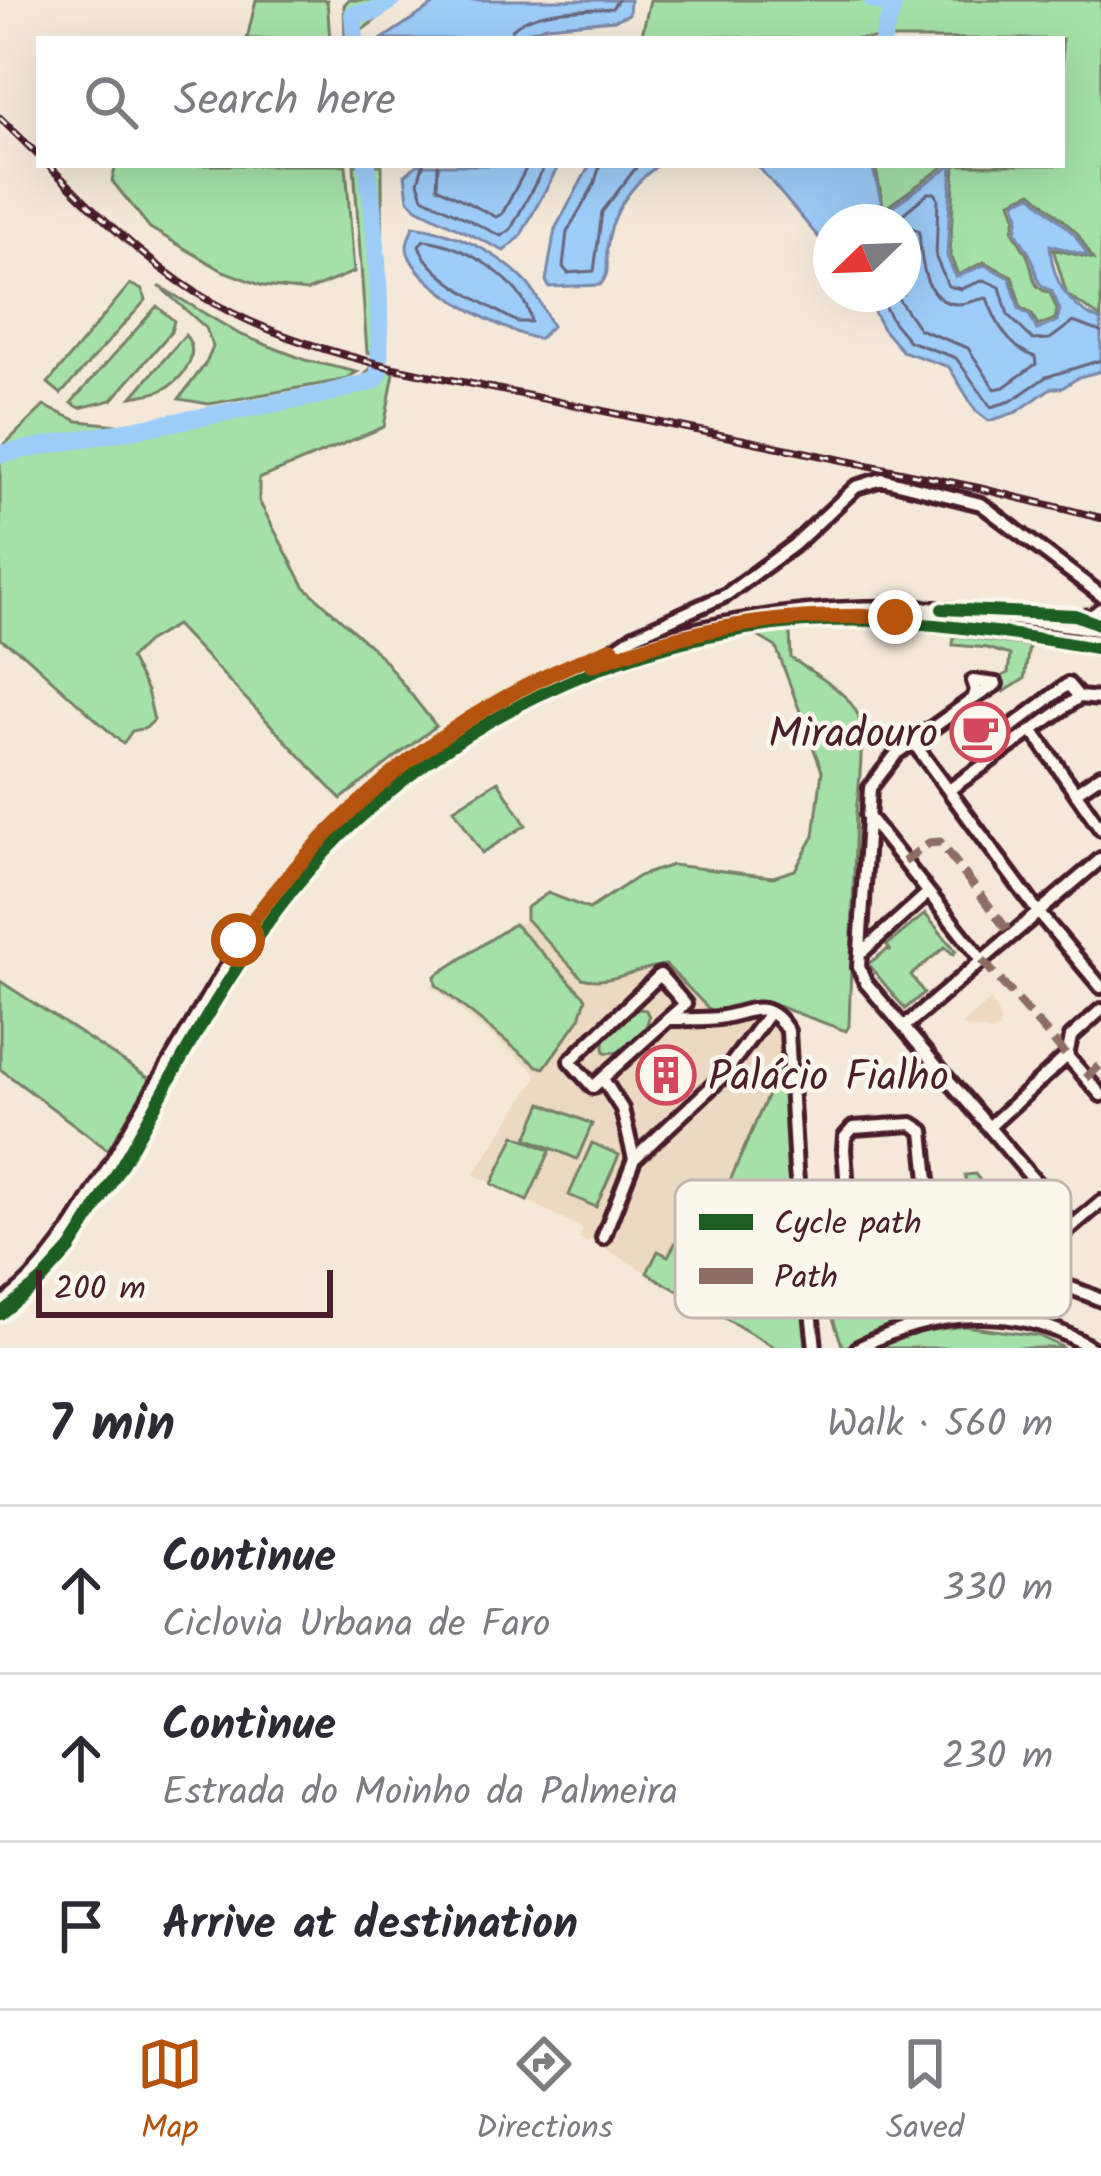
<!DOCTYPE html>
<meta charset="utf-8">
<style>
body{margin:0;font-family:Kalam,sans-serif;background:#f2f2f3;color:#2b2b33}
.compass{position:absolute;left:813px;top:204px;width:108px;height:108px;border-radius:50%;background:#fff;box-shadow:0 12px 48px #0002;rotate:247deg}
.scale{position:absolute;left:36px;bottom:30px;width:297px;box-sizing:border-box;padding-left:12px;border:6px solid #4a1f2b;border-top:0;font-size:33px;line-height:42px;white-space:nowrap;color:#4a1f2b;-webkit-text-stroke:9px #fbf7ec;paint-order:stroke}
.stop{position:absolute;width:36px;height:36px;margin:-27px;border:9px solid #b45309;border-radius:50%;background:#fff}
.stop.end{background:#b45309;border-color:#fff;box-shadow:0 3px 12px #0008}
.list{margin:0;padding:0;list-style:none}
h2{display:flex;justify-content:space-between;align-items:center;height:156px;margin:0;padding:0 48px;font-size:51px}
h2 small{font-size:39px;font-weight:400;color:#7c7c81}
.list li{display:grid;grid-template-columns:78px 1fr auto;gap:36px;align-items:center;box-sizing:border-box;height:168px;padding:0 48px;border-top:3px solid #e1e1e2}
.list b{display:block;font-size:45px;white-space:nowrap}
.list p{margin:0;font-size:39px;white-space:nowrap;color:#7c7c81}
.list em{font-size:39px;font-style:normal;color:#7c7c81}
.icon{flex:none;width:66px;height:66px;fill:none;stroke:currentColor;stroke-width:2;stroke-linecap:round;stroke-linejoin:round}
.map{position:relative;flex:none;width:1101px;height:1348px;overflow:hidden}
.search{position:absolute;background:#fff;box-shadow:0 12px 48px #0002;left:36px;right:36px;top:36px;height:132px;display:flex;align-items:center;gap:30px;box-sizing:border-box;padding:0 42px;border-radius:0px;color:#7c7c81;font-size:45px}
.sheet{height:660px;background:#fff}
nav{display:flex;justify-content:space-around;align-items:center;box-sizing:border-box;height:168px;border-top:3px solid #e1e1e2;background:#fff;font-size:33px;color:#7c7c81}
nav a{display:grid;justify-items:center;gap:6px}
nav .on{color:#b45309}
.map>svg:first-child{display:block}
.built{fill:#ecd9c1}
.green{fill:#a4e1a8;stroke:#77806a;stroke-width:3}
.water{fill:#9dcdf9;stroke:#7c87a7;stroke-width:3}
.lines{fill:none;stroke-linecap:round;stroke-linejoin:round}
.shore{stroke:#6b657d;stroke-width:3}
.river{stroke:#9dcdf9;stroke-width:18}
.minor-casing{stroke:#4a1f2b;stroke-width:20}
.tertiary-casing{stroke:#4a1f2b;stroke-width:22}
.secondary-casing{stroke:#4a1f2b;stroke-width:24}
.minor{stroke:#fbf7ec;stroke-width:10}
.tertiary{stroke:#fbf7ec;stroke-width:14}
.secondary{stroke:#fbf7ec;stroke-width:15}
.rail-casing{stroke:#4a1f2b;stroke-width:8}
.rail{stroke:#fbf7ec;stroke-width:3;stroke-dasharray:9;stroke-linecap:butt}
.quiet{stroke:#8d6e63;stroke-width:9;stroke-dasharray:18 9;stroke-linecap:butt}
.cycleway-casing{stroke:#fbf7ec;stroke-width:20}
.cycleway{stroke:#1b5e20;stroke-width:12}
.route{stroke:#b45309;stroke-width:15}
.labels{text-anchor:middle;stroke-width:9;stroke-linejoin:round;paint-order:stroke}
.poi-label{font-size:42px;fill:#4a1f2b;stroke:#fbf7ec;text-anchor:end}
.key{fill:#fbf7ec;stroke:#c6b6b2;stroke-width:3}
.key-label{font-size:33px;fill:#4a1f2b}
</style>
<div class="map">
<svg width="1101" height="1348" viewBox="0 0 1101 1348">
<rect width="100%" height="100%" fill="#f4e9d8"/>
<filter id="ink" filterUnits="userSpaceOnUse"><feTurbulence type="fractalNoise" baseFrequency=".00833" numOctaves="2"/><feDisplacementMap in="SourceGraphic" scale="24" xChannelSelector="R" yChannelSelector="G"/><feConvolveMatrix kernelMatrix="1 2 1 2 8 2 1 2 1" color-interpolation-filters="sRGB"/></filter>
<g filter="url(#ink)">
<path class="built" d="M672 865 773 877 795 871 850 967 846 1031 793 1011 789 1014 818 1348H776L590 1240 588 1243 579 1239 583 1229 474 1174 537 1077 534 1071 431 986 436 984 435 976 526 919V908L548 893 589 909 639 876Z
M991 1000 1000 1019 999 1029 993 1032 960 1026Z"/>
<path class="green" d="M256 0H327L330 39H247Z
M348 0H403L358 33 359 39H345L344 5Z
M650 0H1101V318L1067 295 1053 249 1093 259 1077 233 1032 192 1011 201 1016 216 1013 231C1017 240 1026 251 1029 260 1035 276 1030 287 1050 293L1057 310 1055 319 1038 326 1032 314 1021 308 1012 276 984 262 958 275 950 255 955 165H1062V39H750C728 32 668 39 641 39Z
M116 165H346L354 272 307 291 263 286 223 271 150 228 112 181Z
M354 165H382L383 351 367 353Z
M875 165H946L884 209Z
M130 284 142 290 146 300 61 394 48 383Z
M159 286 239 334 305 360 357 372 343 380 209 404 179 399 206 363 213 347 206 328Z
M157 306 174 321 171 332 112 400 80 408 71 403Z
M185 335C202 354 182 381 162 390 154 394 142 395 132 397Z
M374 364 394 373 384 427 259 479V501L304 586 381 656 436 726 341 799 176 625 147 642 130 658 147 691 154 720 146 728 132 731 123 744 25 655 0 639V449L44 406 78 421 119 425 354 388Z
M790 630 791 658C811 672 848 691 858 715 865 733 859 791 856 812L849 1026 846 1031 775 1005 746 1004 713 1013 666 965C638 967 610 986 582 978L526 919V908L548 893 589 909 639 876 672 865 773 877 795 870 814 836 822 771 776 647 756 635Z
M954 636 1029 646 1024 679 1004 692 999 678 1008 673 1010 655 987 648 953 645Z
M498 781 526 825 482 853 454 809Z
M925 914 956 951 953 954 945 947 911 975 924 993 905 1009 868 964 888 949 891 951 887 945Z
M514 924 586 998 580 1018 544 1068 537 1066 436 985 435 976Z
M0 981 150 1079 108 1150 0 1069Z
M640 1009 646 1010 649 1017C645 1037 627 1056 605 1052 599 1031 621 1014 640 1009Z
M782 1063 800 1282 811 1348H776L647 1273 658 1251 668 1256 684 1228 713 1243 733 1197 725 1192Z
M542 1103 592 1124 577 1159 527 1138Z
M515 1135 550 1151 527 1201 492 1184Z
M592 1143 619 1155 596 1207 569 1195Z
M975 1174 1000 1207 997 1219 969 1220 965 1175Z
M922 1288 924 1315 885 1327 843 1348 828 1304Z
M964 1326 1039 1336 1064 1348H872L909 1333Z"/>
<path class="water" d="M441 0H630L629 14 615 20 546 26 507 39H382Z
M417 165H559L520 237 504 251 417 208 408 199 405 175Z
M590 165H658C630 186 611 212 607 248 606 263 611 273 600 285L549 287 546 281 555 229Z
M757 165H872L884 212 952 165 947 256 956 277 984 265 1010 278 1019 309 1030 316 1037 330 1057 321 1060 310 1052 291C1033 284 1038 275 1032 259 1028 250 1020 240 1016 231L1019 216 1015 202 1031 195 1075 235 1088 256 1050 245C1052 281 1068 307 1101 321V371L1079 377 1062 388H1051L1017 412 989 421 976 411 949 367 902 351 883 329 864 294H903V222H831V252Z
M413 226C454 231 498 252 527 283 537 294 544 312 552 326L539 339C505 333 419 288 408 253 405 243 410 236 413 226Z"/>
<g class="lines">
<path class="shore" d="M511 39 512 29C537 7 580 11 612 8L618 0
M423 165 418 182 423 197 501 236 511 229 545 165
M438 165 437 187 496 217 502 214 528 165
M600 165 594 185 567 232 563 267 568 273 594 271 602 212 638 165
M893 222 928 193H935L938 198 936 258 948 286 961 289 984 280 1000 287 1008 315 1033 340 1050 339 1073 322 1101 332
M424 240C462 243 527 282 531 322H517C489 306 428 277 419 245Z
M878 294 893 322 909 341 956 358 991 407 1011 401 1046 377 1101 360
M895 294 919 329 968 348 995 389 1004 387 1036 364 1035 357C1008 347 996 323 987 298 978 299 968 304 958 304 922 304 921 255 919 231L912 228 903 234"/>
<path class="river" d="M873 0 893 6 883 39
M355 39 353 14 374 12 392 0
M0 454 321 395 374 381 379 373C381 303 377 234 367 165"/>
<g class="minor-casing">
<path id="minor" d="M595 663 634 636 726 595 794 545 856 487 882 479 981 504 1101 595
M973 699 996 684 973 681 976 690 973 699 897 753 870 788 859 967 866 983 1073 1226
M1032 730 1101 829
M913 742 1038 912 1101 987
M987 762 982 755 985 747 1068 684 1079 697
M949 790 1079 697 1101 699
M1076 792 1101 775
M867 815 982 960
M861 953 928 893
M668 1019 685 1004 660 975 570 1061 593 1087 668 1019C684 1019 702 1020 718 1018 750 1013 766 996 788 1031L796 1170 815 1348
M904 1027 1101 859
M1067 1056 1101 1095
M603 1079 622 1109 634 1159
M990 1126 1067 1056 1071 1037 1101 1010
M603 1238 634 1159 721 1078 769 1013
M1018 1272 1101 1202
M942 1317 923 1131 912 1124 853 1128 845 1137 844 1149 852 1257 860 1274 869 1276C954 1267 1021 1264 1101 1300
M858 1348C932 1310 1018 1301 1091 1348"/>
</g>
<g class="tertiary-casing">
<path id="tertiary" d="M1072 619 1093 617 1101 611"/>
</g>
<g class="secondary-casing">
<path id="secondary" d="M927 621 1101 644
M0 1308C55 1271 88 1206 121 1150 152 1098 182 1045 213 993 355 757 589 618 865 610 943 608 1024 616 1101 628"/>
</g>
<use href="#minor" class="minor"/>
<use href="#tertiary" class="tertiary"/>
<use href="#secondary" class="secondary"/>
<g class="rail-casing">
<path id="rail" d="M0 118 39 156
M48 165C94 210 140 257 195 292 255 330 325 351 394 368L979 488 1101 518"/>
</g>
<use href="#rail" class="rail"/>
<path class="quiet" d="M904 862 929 843 940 842 1011 935
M982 960 1067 1056
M1086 1078 1101 1064"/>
<g class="cycleway-casing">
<path id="cycleway" d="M942 609 1075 615 1101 625
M0 1314 41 1281 70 1249C145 1136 200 1010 283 902 420 724 651 612 876 621 951 624 1027 636 1101 649"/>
</g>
<use href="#cycleway" class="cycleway"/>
</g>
</g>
<g class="lines" filter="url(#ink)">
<path class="route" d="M238 940C334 807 457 706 612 648L592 665C693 626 788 613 895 617"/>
</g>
<defs>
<g id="cafe-ring" transform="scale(3)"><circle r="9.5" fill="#fbf7ec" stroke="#d1495b" stroke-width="1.5"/><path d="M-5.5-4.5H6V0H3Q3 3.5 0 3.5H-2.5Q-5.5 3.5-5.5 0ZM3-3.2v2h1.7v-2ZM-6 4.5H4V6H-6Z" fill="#d1495b"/></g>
<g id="building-ring" transform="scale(3)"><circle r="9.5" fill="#fbf7ec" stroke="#d1495b" stroke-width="1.5"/><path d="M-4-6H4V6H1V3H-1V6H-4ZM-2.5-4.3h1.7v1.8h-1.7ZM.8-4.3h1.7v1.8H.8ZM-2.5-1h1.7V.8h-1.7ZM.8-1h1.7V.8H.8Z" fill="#d1495b"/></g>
</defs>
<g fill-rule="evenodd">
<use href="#cafe-ring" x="980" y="732"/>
<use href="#building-ring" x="666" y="1075"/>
</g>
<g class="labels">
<g class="poi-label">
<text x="938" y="747">Miradouro</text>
<text x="708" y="1090" text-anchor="start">Palácio Fialho</text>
</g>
</g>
<rect x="675" y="1180" width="396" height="138" rx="18" class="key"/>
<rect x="699" y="1214" width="54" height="16" fill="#1b5e20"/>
<rect x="699" y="1268" width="54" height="16" fill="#8d6e63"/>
<g class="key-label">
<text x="774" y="1234">Cycle path</text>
<text x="774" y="1288">Path</text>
</g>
</svg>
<svg class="compass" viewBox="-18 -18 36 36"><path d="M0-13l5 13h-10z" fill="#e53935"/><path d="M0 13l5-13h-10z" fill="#7c7c81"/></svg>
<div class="scale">200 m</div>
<div class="stop" style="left:238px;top:940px"></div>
<div class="stop end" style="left:895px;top:617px"></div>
<div class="search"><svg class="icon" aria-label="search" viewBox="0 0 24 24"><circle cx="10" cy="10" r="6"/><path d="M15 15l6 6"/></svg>Search here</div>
</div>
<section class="sheet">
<h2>7 min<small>Walk · 560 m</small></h2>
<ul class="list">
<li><svg class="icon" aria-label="ahead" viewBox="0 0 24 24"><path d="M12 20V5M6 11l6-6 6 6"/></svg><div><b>Continue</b><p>Ciclovia Urbana de Faro</p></div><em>330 m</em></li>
<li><svg class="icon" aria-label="ahead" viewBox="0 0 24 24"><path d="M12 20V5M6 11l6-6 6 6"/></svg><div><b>Continue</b><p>Estrada do Moinho da Palmeira</p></div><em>230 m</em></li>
<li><svg class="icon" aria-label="arrive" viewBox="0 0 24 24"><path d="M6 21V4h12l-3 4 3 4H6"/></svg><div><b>Arrive at destination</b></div></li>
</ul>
</section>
<nav>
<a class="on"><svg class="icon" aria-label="map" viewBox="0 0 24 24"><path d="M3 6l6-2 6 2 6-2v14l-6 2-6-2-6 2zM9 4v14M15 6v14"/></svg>Map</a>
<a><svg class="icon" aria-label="directions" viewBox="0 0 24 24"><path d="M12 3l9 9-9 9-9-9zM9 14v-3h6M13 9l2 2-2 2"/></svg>Directions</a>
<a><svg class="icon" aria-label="saved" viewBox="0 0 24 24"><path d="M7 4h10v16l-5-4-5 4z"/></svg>Saved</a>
</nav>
